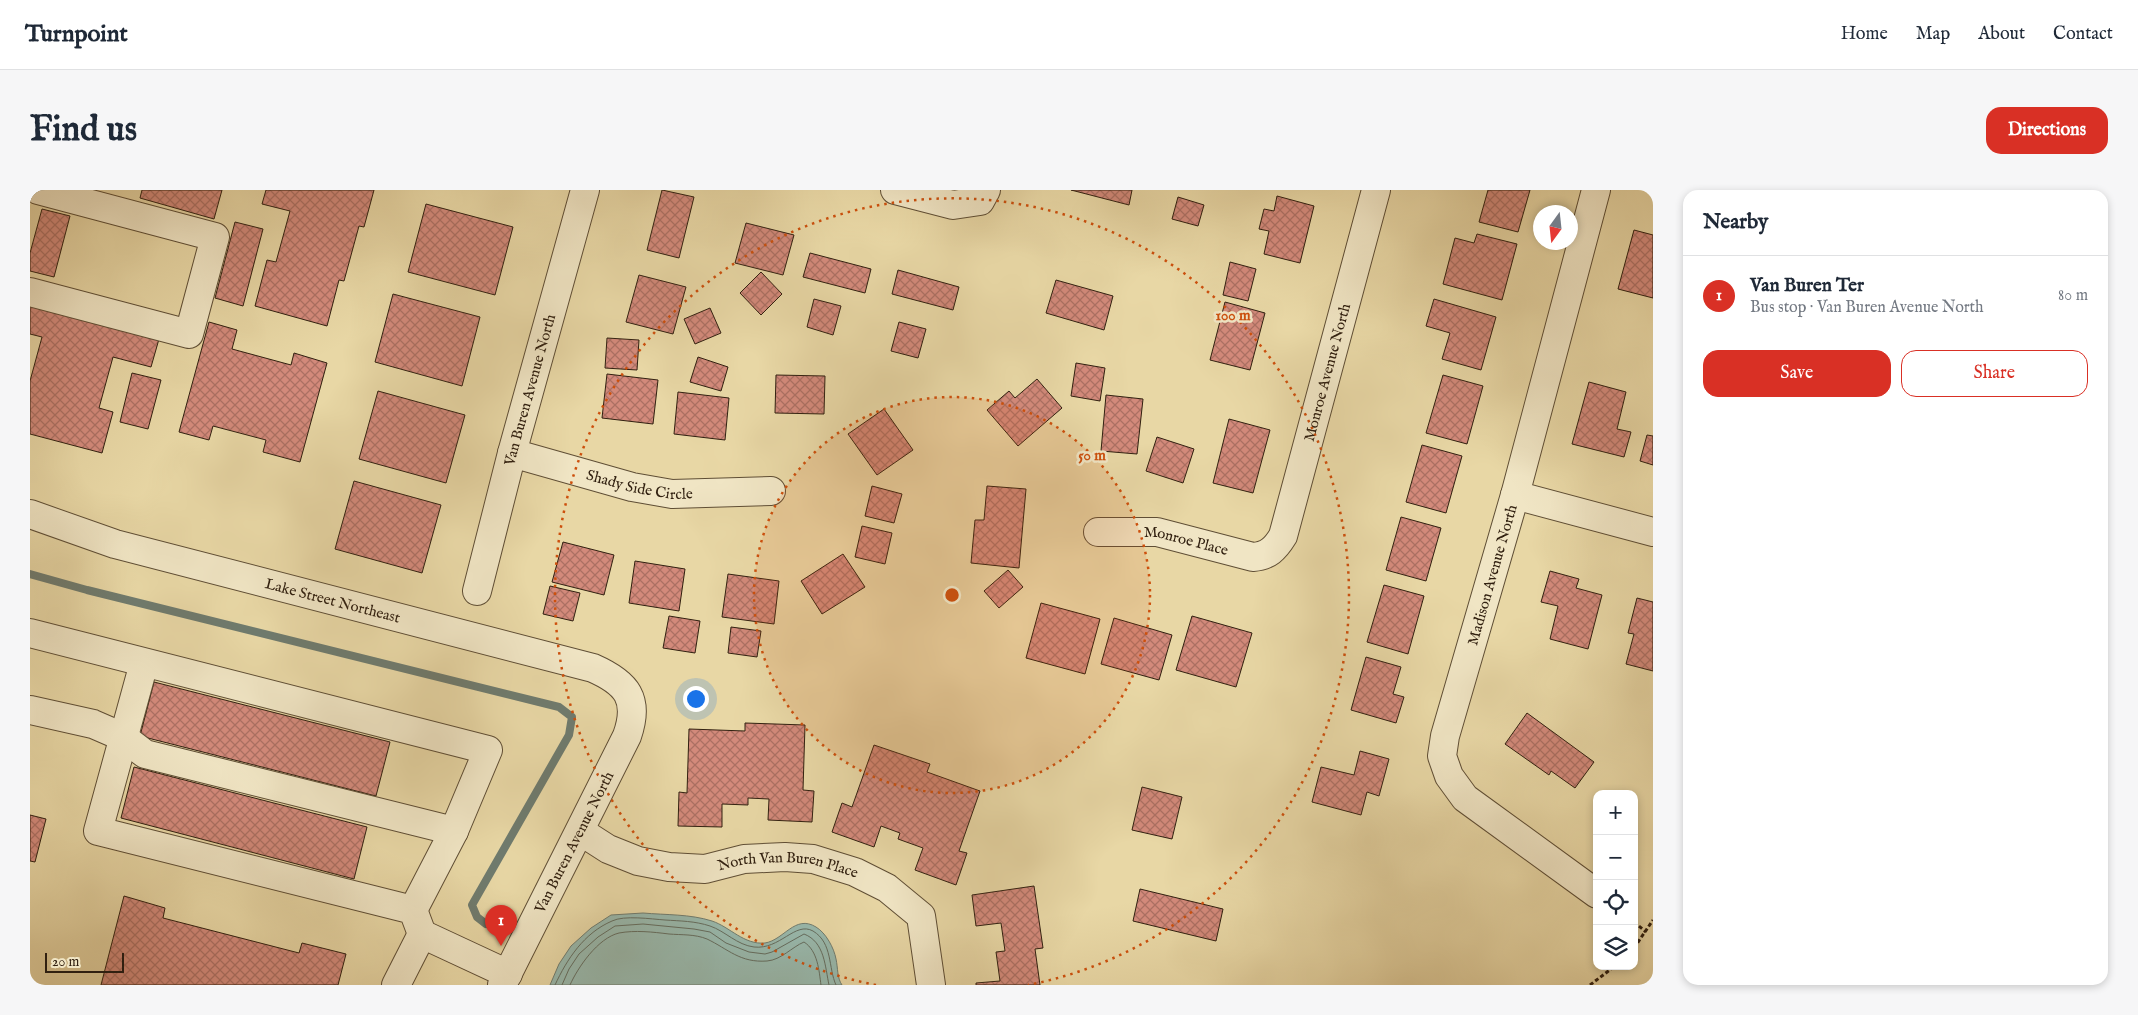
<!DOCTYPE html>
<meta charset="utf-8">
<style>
body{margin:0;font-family:"IM FELL English",serif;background:#f6f6f7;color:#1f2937}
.controls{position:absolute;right:15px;bottom:15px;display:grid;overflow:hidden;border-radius:10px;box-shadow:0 2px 8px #0003}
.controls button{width:45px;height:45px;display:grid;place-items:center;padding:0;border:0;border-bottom:1px solid #e0e1e3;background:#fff;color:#1f2937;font:25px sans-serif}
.compass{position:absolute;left:1503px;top:15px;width:45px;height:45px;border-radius:50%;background:#fff;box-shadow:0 2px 8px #0003;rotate:195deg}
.scale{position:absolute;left:15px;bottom:12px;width:79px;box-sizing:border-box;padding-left:5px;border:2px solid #312010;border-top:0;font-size:14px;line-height:18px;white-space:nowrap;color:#312010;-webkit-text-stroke:4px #f0e5c4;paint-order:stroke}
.you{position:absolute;left:665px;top:508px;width:18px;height:18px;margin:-12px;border:4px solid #fff;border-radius:50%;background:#1a73e8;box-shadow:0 0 0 8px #1a73e833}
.badge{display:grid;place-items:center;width:32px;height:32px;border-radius:50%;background:#d93025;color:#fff;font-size:16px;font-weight:700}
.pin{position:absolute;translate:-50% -41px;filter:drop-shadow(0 1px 2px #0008)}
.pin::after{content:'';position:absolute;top:26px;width:18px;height:15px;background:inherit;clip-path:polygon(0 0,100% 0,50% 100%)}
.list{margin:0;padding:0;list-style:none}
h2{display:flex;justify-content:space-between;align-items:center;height:65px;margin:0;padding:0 20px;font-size:21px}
h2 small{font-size:16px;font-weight:400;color:#747a83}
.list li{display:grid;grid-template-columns:32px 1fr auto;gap:15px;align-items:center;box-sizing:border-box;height:80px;padding:0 20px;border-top:1px solid #e0e1e3}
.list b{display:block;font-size:19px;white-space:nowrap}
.list p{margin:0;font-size:16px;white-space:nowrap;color:#747a83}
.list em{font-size:16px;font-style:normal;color:#747a83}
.actions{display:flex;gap:10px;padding:15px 20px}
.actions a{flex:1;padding:11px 0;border:1px solid #d93025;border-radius:15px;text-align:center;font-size:18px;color:#d93025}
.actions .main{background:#d93025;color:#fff}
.icon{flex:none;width:28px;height:28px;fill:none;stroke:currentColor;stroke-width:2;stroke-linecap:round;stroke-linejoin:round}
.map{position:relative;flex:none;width:1623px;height:795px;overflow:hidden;border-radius:15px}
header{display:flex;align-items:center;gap:30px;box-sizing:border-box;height:70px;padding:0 25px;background:#fff;border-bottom:1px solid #e0e1e3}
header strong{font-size:24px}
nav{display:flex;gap:28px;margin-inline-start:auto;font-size:18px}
.intro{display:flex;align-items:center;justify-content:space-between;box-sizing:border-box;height:120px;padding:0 30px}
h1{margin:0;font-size:35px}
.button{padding:12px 22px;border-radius:15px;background:#d93025;color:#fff;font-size:18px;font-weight:700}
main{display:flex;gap:30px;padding:0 30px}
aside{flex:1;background:#fff;border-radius:15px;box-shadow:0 2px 8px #0003}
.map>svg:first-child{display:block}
.water{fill:#98b8ac;stroke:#6f7b6e}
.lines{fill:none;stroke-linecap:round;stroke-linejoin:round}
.shore{stroke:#646c5e;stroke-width:1}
.stream{stroke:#6f7b6e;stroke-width:8}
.building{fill:url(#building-cross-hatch);stroke:#312010}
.minor-casing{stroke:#5f4e35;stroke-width:30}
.path{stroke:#312010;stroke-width:3;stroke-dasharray:4 2.5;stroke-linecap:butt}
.minor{stroke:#f0e5c4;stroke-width:28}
.ring{fill:none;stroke:#cd500d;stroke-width:2.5;stroke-dasharray:2.5 5}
.labels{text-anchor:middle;stroke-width:5;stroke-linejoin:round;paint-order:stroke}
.street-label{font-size:15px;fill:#312010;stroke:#f0e5c4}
.centre{fill:#cd500d;stroke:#f0e5c4;stroke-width:2.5}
.ring-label{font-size:15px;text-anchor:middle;font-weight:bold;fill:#cd500d;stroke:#f0e5c4;stroke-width:5;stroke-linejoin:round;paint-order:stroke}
</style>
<header>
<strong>Turnpoint</strong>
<nav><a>Home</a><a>Map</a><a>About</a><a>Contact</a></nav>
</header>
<div class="intro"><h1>Find us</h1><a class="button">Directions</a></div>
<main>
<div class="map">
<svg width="1623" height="795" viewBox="0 0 1623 795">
<defs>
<pattern id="building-cross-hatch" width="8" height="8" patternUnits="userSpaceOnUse" patternTransform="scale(1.25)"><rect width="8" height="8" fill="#d38a7b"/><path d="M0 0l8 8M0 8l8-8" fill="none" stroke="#ac7063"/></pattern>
</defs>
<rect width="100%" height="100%" fill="#e8d7a5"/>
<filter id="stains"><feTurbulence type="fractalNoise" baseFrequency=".004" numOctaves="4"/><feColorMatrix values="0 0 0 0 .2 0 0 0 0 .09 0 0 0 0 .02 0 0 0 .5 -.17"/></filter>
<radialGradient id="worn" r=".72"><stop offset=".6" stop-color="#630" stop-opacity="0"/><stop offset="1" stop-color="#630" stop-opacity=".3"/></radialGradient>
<path class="water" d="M613 723C636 725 660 724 682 731 700 737 714 755 735 753 754 750 765 724 786 737 796 743 804 758 806 769 808 778 807 788 812 795H520L529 774 541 756 561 738 581 725Z"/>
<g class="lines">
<path class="shore" d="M525 795C537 769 554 743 582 731 594 725 621 729 635 730 650 731 665 731 680 736 695 741 707 755 724 757 750 760 765 731 783 741 803 753 798 778 806 795
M532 795 539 779 549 764 568 747 585 736 613 734 664 739 680 742 696 753 719 762 735 764 742 762 774 744C795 752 795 777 799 795
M540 795C548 777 568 748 589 743 605 740 623 742 639 744 651 745 665 744 677 749 698 759 710 773 737 771 751 770 762 757 774 752 788 761 789 781 791 795"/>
<path class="stream" d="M0 384 57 400 529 517 542 527 539 545 442 715 447 727 456 734"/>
</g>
<path class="building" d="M112 0H192L184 29 110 8Z
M236 0H344L334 37 329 36 314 91 309 90 297 136 225 116 237 70 246 72 260 21 232 14Z
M632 0 664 7 649 68 617 60Z
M1041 0H1102L1099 15Z
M1458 0H1500L1488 42 1449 32Z
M1247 6 1284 16 1270 73 1234 64 1239 41 1229 39 1234 19 1244 21Z
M1148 7 1174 15 1168 36 1142 29Z
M396 14 483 37 465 105 378 82Z
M12 19 40 26 24 87 0 81V63Z
M205 32 233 39 213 116 185 108Z
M716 33 764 45 753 85 705 73Z
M1604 40 1623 45V108L1588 99Z
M1447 44 1487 54 1472 110 1413 94 1425 48 1444 53Z
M780 63 841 79 835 103 773 87Z
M1200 72 1226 79 1218 111 1193 105Z
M868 80 929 97 923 120 862 104Z
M731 82 752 104 731 125 710 103Z
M609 85 656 97 643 144 596 132Z
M1026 90 1083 106 1074 140 1016 123Z
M363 104 450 127 432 196 345 172Z
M784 109 811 116 803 145 777 137Z
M1404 109 1466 127 1451 180 1412 169 1420 143 1396 136Z
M1195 112 1235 123 1220 180 1180 170Z
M0 114 129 149 121 177 83 167 69 218 83 222 72 263 0 244V191L12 147 0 144Z
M680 118 691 143 665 154 654 129Z
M179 132 207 140 202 159 261 175 264 163 297 173 270 272 233 262 236 250 183 236 179 250 149 242Z
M869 132 896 139 888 168 861 161Z
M577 148 609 150 607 180 575 178Z
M668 167 698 177 691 201 660 192Z
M1046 173 1075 178 1070 211 1041 206Z
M102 183 131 190 118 239 90 232Z
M577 184 628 190 623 234 572 228Z
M746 185 795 186 794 224 745 223Z
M1413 185 1453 196 1437 254 1396 243Z
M1007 189 1032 218 988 256 957 220 979 201 985 208Z
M1559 192 1596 202 1587 239 1601 242 1594 267 1542 254Z
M348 201 435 225 416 293 329 269Z
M648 202 699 208 695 250 644 244Z
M1076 205 1113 209 1107 264 1071 261Z
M854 219 883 260 847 285 818 244Z
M1199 229 1240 240 1223 303 1183 293Z
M1617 245 1623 246V275L1610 271Z
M1127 247 1164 259 1153 293 1116 281Z
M1392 255 1432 266 1416 323 1376 312Z
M324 291 411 315 392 383 305 359Z
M842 296 872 304 864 333 835 326Z
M957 296 996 299 989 378 941 373 945 330H954Z
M1371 327 1411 338 1396 391 1356 380Z
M832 336 862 343 855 374 825 367Z
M533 352 584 365 574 405 522 392Z
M813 364 835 397 792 424 771 391Z
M605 371 655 379 649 421 599 413Z
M978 380 993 397 969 418 954 401Z
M1520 381 1549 389 1546 398 1572 405 1558 459 1520 449 1528 416 1511 412Z
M698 384 749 391 744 434 692 427Z
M1354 395 1394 406 1378 464 1337 452Z
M520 396 550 403 543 431 513 424Z
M1607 408 1623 412V481L1596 474 1604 444 1598 443Z
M1011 413 1070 429 1055 484 996 468Z
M639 426 670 431 665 463 633 458Z
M1162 426 1222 443 1206 497 1146 480Z
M1084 428 1142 445 1129 490 1071 474Z
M701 437 731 441 727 467 698 463Z
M1336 467 1371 477 1363 504 1374 507 1366 533 1321 520Z
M124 492 360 552 346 606 110 546Z
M1497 523 1564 572 1545 598 1521 581 1519 585 1475 554Z
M715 533 775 535 773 600 784 601 782 632 738 630 739 609 718 608V615L692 614V637L648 636 649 602 657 603 659 539 715 541Z
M844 555 900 574 897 582 950 601 929 661 937 663 926 695 885 680 893 658 868 649 870 643 851 636 844 657 802 642 812 613 822 617Z
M1330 561 1359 569 1349 606 1337 602 1331 625 1282 612 1291 577 1324 585Z
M104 577 337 637 324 689 91 628Z
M1112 597 1152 607 1142 649 1102 640Z
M0 625 16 629 5 672 0 671Z
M1004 696 1013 758 1005 759 1010 795H946V793L970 791 966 762 975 761 971 733 946 736 942 705Z
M1110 699 1193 719 1186 751 1103 731Z
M94 706 135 718 133 728 269 763 272 753 316 764 308 795H71Z"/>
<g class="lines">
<g class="minor-casing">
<g id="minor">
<path d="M865 0 923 15 950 11 956 0"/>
<path d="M1566 0 1485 305 1415 546 1412 566 1419 586 1435 608 1567 704"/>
<path d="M0 102 159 144 185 47 8 0"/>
<path id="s1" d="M482 263 602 297 642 304 741 301"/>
<path d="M1485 305 1623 342"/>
<path id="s2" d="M0 324 85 354 563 478C597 493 610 509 597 546L472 795"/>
<path id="s3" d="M1068 342H1127L1223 367C1238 366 1245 359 1253 346L1346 0"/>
<path id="s4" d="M447 401 482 263 555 0"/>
<path d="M0 443 458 560 424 641 383 720"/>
<path d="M114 473 68 641 383 720 392 744 478 784"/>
<path d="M0 520 63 534 93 547 115 564 424 641"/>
<path id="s5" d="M550 641 578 659 608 671 639 677 675 679 714 669 755 667 783 669 825 682 857 698 891 726 901 795"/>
<path d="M366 795 392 744"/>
</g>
</g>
<path class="path" d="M1604 732 1616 742
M1604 758 1623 730
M1560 795 1585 776"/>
<use href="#minor" class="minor"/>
</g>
<circle cx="922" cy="405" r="198" fill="#cd500d" fill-opacity=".12"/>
<g class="ring">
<circle cx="922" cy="405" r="198"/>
<path d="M846 795A397 397 0 1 1 998 795"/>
</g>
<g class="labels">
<g class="street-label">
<text dy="5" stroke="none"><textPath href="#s3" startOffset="366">Monroe Avenue North</textPath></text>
<text dy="5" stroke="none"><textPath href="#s4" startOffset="208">Van Buren Avenue North</textPath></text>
<text dy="5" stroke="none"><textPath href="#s1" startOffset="132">Shady Side Circle</textPath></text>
<text dy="5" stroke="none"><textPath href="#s3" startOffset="89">Monroe Place</textPath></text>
<text transform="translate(1462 385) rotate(-74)" y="5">Madison Avenue North</text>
<text dy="5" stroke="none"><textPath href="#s2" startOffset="315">Lake Street Northeast</textPath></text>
<text transform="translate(544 652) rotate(-63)" y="5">Van Buren Avenue North</text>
<text dy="5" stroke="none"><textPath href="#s5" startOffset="218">North Van Buren Place</textPath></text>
</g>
</g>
<circle cx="922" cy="405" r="8" class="centre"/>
<g class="ring-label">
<text x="1203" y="130">100 m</text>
<text x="1062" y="270">50 m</text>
</g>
<rect width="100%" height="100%" filter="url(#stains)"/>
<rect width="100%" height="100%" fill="url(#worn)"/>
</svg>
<div class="controls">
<button>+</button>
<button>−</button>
<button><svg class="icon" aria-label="locate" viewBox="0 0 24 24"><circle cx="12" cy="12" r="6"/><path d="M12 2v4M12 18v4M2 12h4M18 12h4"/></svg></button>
<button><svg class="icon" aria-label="layers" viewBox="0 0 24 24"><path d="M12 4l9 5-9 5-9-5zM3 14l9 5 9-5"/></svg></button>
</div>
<svg class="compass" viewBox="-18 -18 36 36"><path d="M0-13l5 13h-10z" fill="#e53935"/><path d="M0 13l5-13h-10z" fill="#747a83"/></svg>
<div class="scale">20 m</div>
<div class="you"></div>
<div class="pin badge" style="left:471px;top:756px">1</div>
</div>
<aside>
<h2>Nearby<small></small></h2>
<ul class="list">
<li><span class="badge">1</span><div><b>Van Buren Ter</b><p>Bus stop · Van Buren Avenue North</p></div><em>80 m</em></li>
</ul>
<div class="actions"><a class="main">Save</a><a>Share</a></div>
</aside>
</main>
